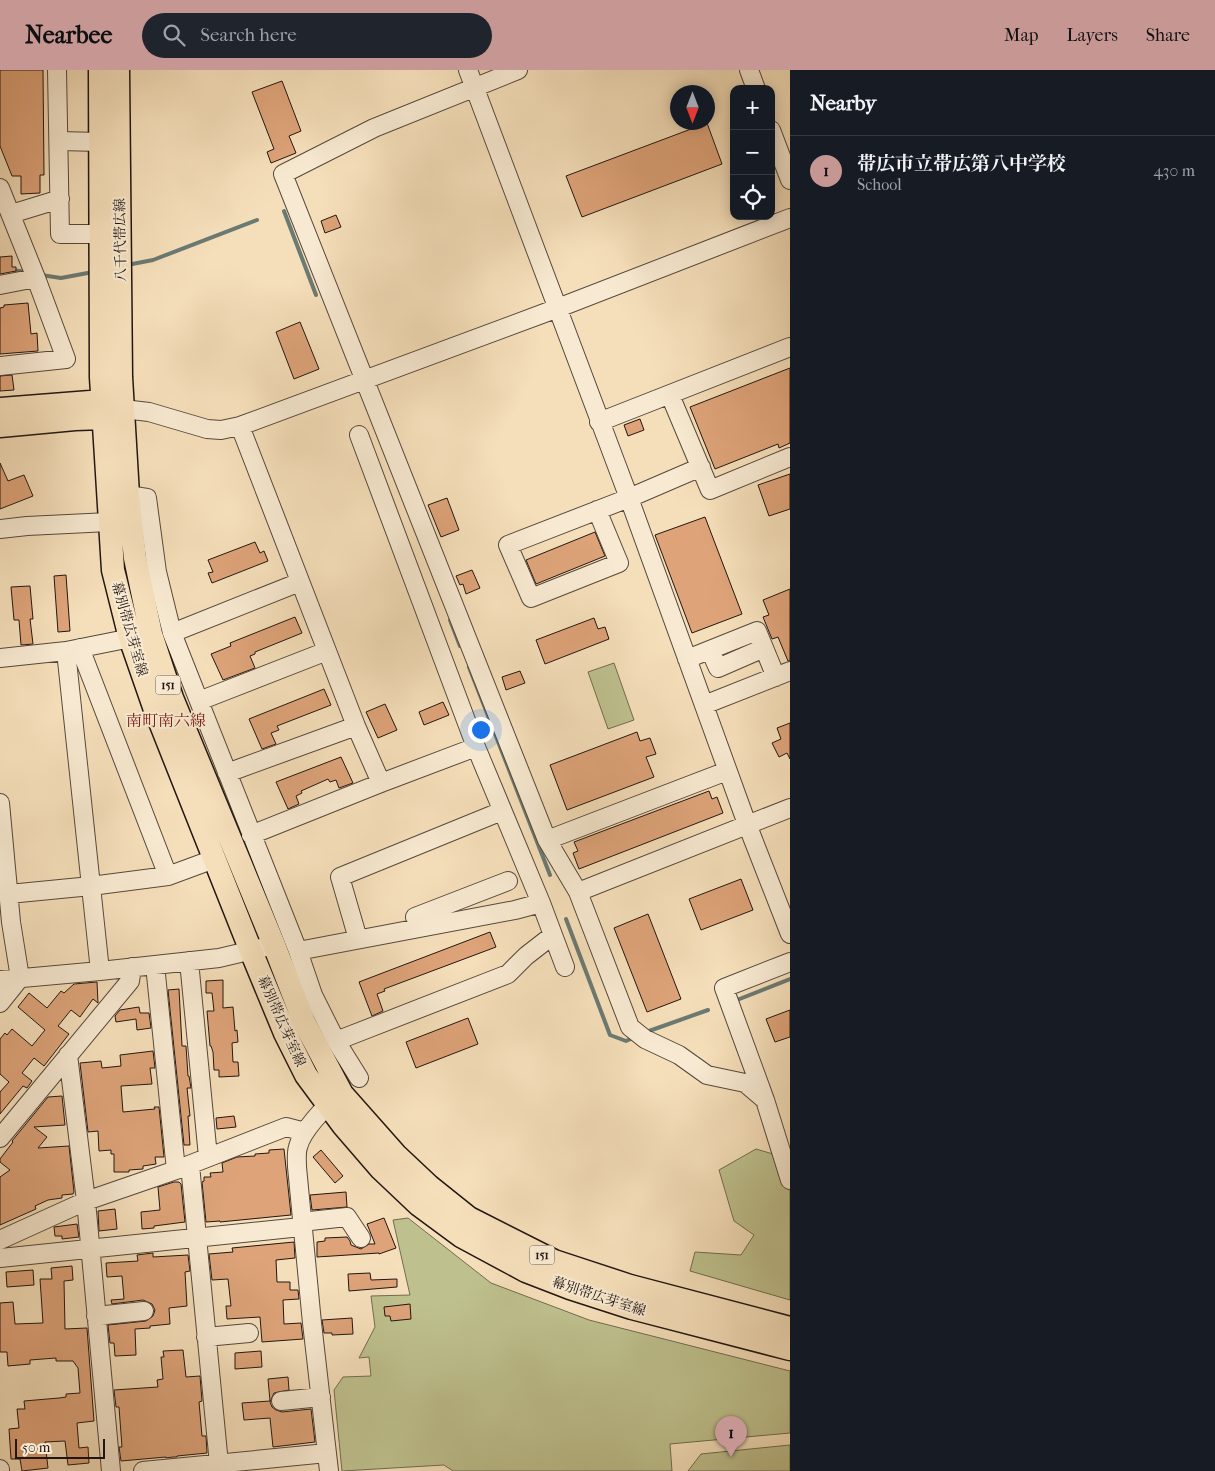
<!DOCTYPE html>
<meta charset="utf-8">
<style>
body{margin:0;font-family:"IM FELL French Canon","Noto Serif JP",serif;background:#20242c;color:#f1f3f6}
.controls{position:absolute;right:15px;top:15px;display:grid;overflow:hidden;border-radius:10px;box-shadow:0 2px 12px #0003}
.controls button{width:45px;height:45px;display:grid;place-items:center;padding:0;border:0;border-bottom:1px solid #363941;background:#171b24;color:#f1f3f6;font:25px sans-serif}
.compass{position:absolute;left:670px;top:15px;width:45px;height:45px;border-radius:50%;background:#171b24;box-shadow:0 2px 12px #0003;rotate:180deg}
.scale{position:absolute;left:15px;bottom:12px;width:90px;box-sizing:border-box;padding-left:5px;border:2px solid #211612;border-top:0;font-size:14px;line-height:18px;white-space:nowrap;color:#211612;-webkit-text-stroke:4px #f8ead2;paint-order:stroke}
.you{position:absolute;left:480px;top:659px;width:18px;height:18px;margin:-12px;border:4px solid #fff;border-radius:50%;background:#1a73e8;box-shadow:0 0 0 8px #1a73e833}
.badge{display:grid;place-items:center;width:32px;height:32px;border-radius:50%;background:#c59692;color:#111;font-size:16px;font-weight:700}
.pin{position:absolute;translate:-50% -41px;filter:drop-shadow(0 1px 2px #0008)}
.pin::after{content:'';position:absolute;top:26px;width:18px;height:15px;background:inherit;clip-path:polygon(0 0,100% 0,50% 100%)}
.list{margin:0;padding:0;list-style:none}
h2{display:flex;justify-content:space-between;align-items:center;height:65px;margin:0;padding:0 20px;font-size:21px}
h2 small{font-size:16px;font-weight:400;color:#9ea1a6}
.list li{display:grid;grid-template-columns:32px 1fr auto;gap:15px;align-items:center;box-sizing:border-box;height:70px;padding:0 20px;border-top:1px solid #363941}
.list b{display:block;font-size:19px;white-space:nowrap}
.list p{margin:0;font-size:16px;white-space:nowrap;color:#9ea1a6}
.list em{font-size:16px;font-style:normal;color:#9ea1a6}
.icon{flex:none;width:28px;height:28px;fill:none;stroke:currentColor;stroke-width:2;stroke-linecap:round;stroke-linejoin:round}
.map{position:relative;flex:none;width:790px;height:1401px;overflow:hidden}
header{display:flex;align-items:center;gap:30px;box-sizing:border-box;height:70px;padding:0 25px;background:#c59692;color:#111}
header strong{font-size:24px}
nav{display:flex;gap:28px;margin-inline-start:auto;font-size:18px}
.search{width:350px;height:45px;background:#20242c;display:flex;align-items:center;gap:12px;box-sizing:border-box;padding:0 18px;border-radius:28px;color:#9ea1a6;font-size:19px}
main{display:flex}
aside{flex:1;background:#171b24}
.map>svg:first-child{display:block}
.green{fill:#bec18e;stroke:#706c50}
.lines{fill:none;stroke-linecap:round;stroke-linejoin:round}
.stream{stroke:#6b7a73;stroke-width:4}
.building{fill:#dea379;stroke:#211612}
.minor-casing{stroke:#56483c;stroke-width:20}
.major-casing{stroke:#211612;stroke-width:25}
.minor{stroke:#f8ead2;stroke-width:18}
.major{stroke:#f5dfba;stroke-width:22}
.labels{text-anchor:middle;stroke-width:4;stroke-linejoin:round;paint-order:stroke}
.shield{fill:#f8ead2;stroke:#62564c;stroke-width:1}
.shield-label{font-size:12px;font-weight:bold;fill:#211612}
.street-label{font-size:14px;fill:#211612;stroke:#f8ead2}
.quarter-label{font-size:16px;fill:#7a1f14;stroke:#f8ead2}
</style>
<header>
<strong>Nearbee</strong>
<div class="search"><svg class="icon" aria-label="search" viewBox="0 0 24 24"><circle cx="10" cy="10" r="6"/><path d="M15 15l6 6"/></svg>Search here</div>
<nav><a>Map</a><a>Layers</a><a>Share</a></nav>
</header>
<main>
<div class="map">
<svg width="790" height="1401" viewBox="0 0 790 1401">
<rect width="100%" height="100%" fill="#f5dfba"/>
<filter id="stains"><feTurbulence type="fractalNoise" baseFrequency=".004" numOctaves="4"/><feColorMatrix values="0 0 0 0 .2 0 0 0 0 .09 0 0 0 0 .02 0 0 0 .5 -.17"/></filter>
<radialGradient id="worn" r=".72"><stop offset=".6" stop-color="#630" stop-opacity="0"/><stop offset="1" stop-color="#630" stop-opacity=".3"/></radialGradient>
<path class="green" d="M614 593 634 650 608 659 588 602Z
M756 1079 790 1089V1230L690 1201 695 1182 741 1185 754 1165 734 1151 719 1100Z
M408 1148 491 1213 589 1250 790 1301V1363L670 1374 672 1401H453L444 1395 342 1401 334 1320 343 1307 371 1306 369 1287 359 1288 375 1257 371 1226 410 1225 393 1150Z
M790 1375V1401H688L701 1384Z"/>
<g class="lines">
<path class="stream" d="M284 141 316 225
M127 195 153 190 257 150
M11 200 27 202
M41 205 61 208 93 202
M450 550 460 576
M469 597 550 805
M566 849 610 965 626 971 633 968
M737 930 790 909
M649 961 708 940"/>
</g>
<path class="building" d="M0 0H43L44 105H40V123L21 124V106H12L0 76Z
M282 11 301 61 289 66 296 83 271 93 267 82 274 79 252 22Z
M707 53 722 94 582 147 566 106Z
M336 145 341 157 325 163 321 151Z
M12 186V197H16V201L0 204V187Z
M28 233 31 264 37 263 38 281 0 284V238L4 237V235Z
M300 252 319 299 294 309 276 262Z
M790 298V373L779 378 778 374 715 399 690 337Z
M12 305 14 320 0 321V306Z
M640 349 644 360 628 366 624 355Z
M0 393 8 411 24 405 33 426 0 439Z
M790 404V439L769 446 758 415Z
M447 428 459 460 441 467 428 435Z
M705 447 742 544 692 563 655 465Z
M595 462 605 486 536 514 526 490Z
M255 472 260 483 264 481 268 491 212 513 208 503 213 502 208 490Z
M472 500 480 518 466 524 463 514 460 515 456 506Z
M66 505 70 561 58 562 54 506Z
M30 516 33 549H30L33 574 21 575 19 550H14L11 517Z
M790 519V591H788L778 567 772 569 763 547 769 545 763 530Z
M295 547 302 563 255 582V584L250 586 255 598 223 610 211 584 231 576 230 573Z
M594 548 598 559 605 557 609 569 545 594 536 570Z
M520 601 525 613 506 620 502 607Z
M324 619 331 635 277 656 279 660 271 663 276 674 262 679 249 649Z
M443 632 449 645 424 655 419 642Z
M385 634 397 660 378 668 366 642Z
M790 653V689L787 683 779 687 772 673 781 669 777 658Z
M637 662 640 671 650 668 656 684 646 687 654 707 567 740 550 695Z
M341 687 353 713 339 718 336 710 330 712 328 709 301 721 302 723 296 726 299 734 288 739 276 712Z
M709 721 712 729 717 727 723 743 579 799 573 783 578 781 574 772Z
M741 809 753 840 701 860 689 829Z
M648 844 681 929 647 942 614 858Z
M490 862 496 877 384 919 385 921 377 924 383 941 372 946 359 912Z
M223 910V938L233 937 235 961 237 960 238 972 232 973 233 992H238L239 1006 219 1007V1000H214L213 982 211 976H210L207 941H214L212 923H206V911Z
M97 912 98 933 93 929 80 947 71 940 58 956 69 964 44 996 34 988 22 1003 32 1011 27 1018 23 1016 0 1044V1022L9 1012 0 1004V969L5 963 7 965 12 959 32 976 45 960 18 937 29 923 47 938 61 921 64 923 74 914Z
M179 919 182 976H186L188 1006H189L191 1018H187L190 1046H188L190 1075H184L168 920Z
M139 937 140 943H149L151 958 137 960 136 949 116 952 115 946 120 940Z
M790 940V967L775 972 766 949Z
M468 948 478 974 416 998 406 972Z
M153 981 155 998H150L152 1014 121 1016 123 1042 155 1039 154 1037H159L164 1087H155L156 1094 143 1096V1099L129 1100V1102H114V1084H111V1080L99 1081 98 1061 88 1062 80 993 101 991 102 998 121 996 120 985Z
M62 1026 65 1055 34 1057 47 1067 38 1078 69 1076 74 1122 73 1124 62 1125V1128L48 1130 35 1136 36 1139 0 1155V1107L10 1100 0 1092V1089L13 1072 12 1071 48 1027Z
M234 1046 236 1057 217 1059 216 1048Z
M284 1079 291 1145 220 1152V1151L206 1152 202 1112 204 1111V1107H211L210 1103 223 1102 222 1093 237 1087 255 1086V1084L269 1083V1080Z
M321 1080 343 1106 335 1113 313 1087Z
M174 1112H179L181 1114 185 1152 154 1156V1158L142 1159 141 1142 160 1140 158 1117Z
M346 1122 347 1137 312 1140 310 1125Z
M115 1139 117 1159 99 1161 98 1141Z
M384 1148 396 1178 379 1184V1183L317 1187V1172L325 1171V1168L347 1167 350 1171 351 1175 361 1179 369 1174H375L367 1154Z
M77 1154 79 1167 62 1169V1166H55L54 1157Z
M294 1172 295 1188 276 1190 277 1212H290V1220H298L299 1229 283 1230 284 1254 301 1253 303 1269 262 1272 260 1247 227 1249 226 1236H231L228 1209 212 1210 209 1184 233 1182 232 1178Z
M153 1183V1187L188 1185 190 1201 185 1202 187 1236 169 1238 170 1254 150 1256V1258L135 1259 136 1285 115 1286 114 1273H110L108 1255 146 1251 153 1246 155 1240 152 1234 143 1230 112 1234 111 1230 124 1229 122 1206 107 1207 106 1193 138 1191 137 1185Z
M72 1196 73 1210 64 1211 65 1259 87 1258 94 1351 77 1353 79 1378 88 1377 89 1393 68 1395 65 1371 45 1372 48 1398 22 1401 20 1389H11L9 1359 19 1358 17 1339H25L24 1331 59 1328 66 1327V1324L80 1323 78 1298 73 1291H56V1288L30 1290V1294L8 1296 7 1282H0V1233L13 1232 15 1254 43 1253 40 1209H52L51 1198Z
M33 1200 34 1215 7 1217 6 1202Z
M370 1203 371 1210 397 1209V1217L349 1221 348 1204Z
M410 1234 411 1249 391 1251 390 1246H385L384 1237Z
M352 1248 353 1264 332 1265V1263H324L322 1250Z
M183 1280 186 1307 200 1306 202 1331 199 1332 202 1366H206L207 1383 177 1386V1387H173L166 1388V1387L121 1391 119 1377H122L119 1337H116L114 1320 158 1317 157 1310 163 1309 161 1287H164L163 1281Z
M261 1281 262 1297 235 1299V1283Z
M288 1307 289 1320 274 1323 270 1332 272 1337 276 1340 282 1342 311 1339 315 1372 273 1377 270 1348 244 1350 242 1333 270 1331 268 1309Z"/>
<g class="lines">
<g class="minor-casing">
<path id="minor" d="M57 0 60 164H101
M468 0 629 428 747 754 790 864
M518 0 374 58 283 104 547 770 578 822 630 957 645 969 679 985 707 1005 745 1013 765 1030
M749 0 756 19
M771 60 790 110
M59 71 100 72
M0 118 36 208 66 289 0 296
M11 144 60 129
M0 215 36 208
M670 325 710 420 790 387
M123 339 149 342 207 359 221 360 240 356 558 238 790 148
M599 352 790 277
M240 356 356 656 381 713
M359 365 476 677 541 833 565 897
M128 425 147 428 157 502 172 563 298 881 313 925 336 971 359 1008
M597 440 619 493 531 528 508 475 629 428 701 397
M0 459 27 456 109 452
M172 563 300 512
M80 578 168 806
M710 580 718 598 764 578
M66 581 100 901
M0 588 66 581 141 566
M687 589 757 561 776 607
M199 631 327 581
M704 635 790 601
M227 703 356 656
M0 733 11 852 20 908 0 933
M251 765 381 713 476 677
M547 770 727 701
M578 822 790 738
M9 824 91 816 168 806 214 789
M415 847 508 811
M358 869 340 807 502 741
M298 881 515 840 541 833
M189 891 208 1087
M790 892 724 918 765 1030 790 1110
M155 895 176 1100
M0 910 100 901 219 888 274 875
M336 971 508 904 526 886 553 865
M68 985 86 1131 111 1401
M0 1068 130 911 132 897
M190 1095 219 1394
M301 1152 347 1147 361 1168
M0 1170 86 1131 176 1100 286 1057 305 1062
M0 1188 301 1157
M96 1246 144 1241
M206 1267 249 1263
M281 1331 321 1327
M0 1399V1401
M143 1401 327 1383
M329 1401 312 1253 297 1097C297 1091 296 1083 298 1077 302 1061 324 1037 337 1028"/>
</g>
<g class="major-casing">
<path id="major" d="M100 0 101 307 113 500 130 568 154 637 251 881 285 963 306 1005 343 1055 381 1099 419 1135 461 1166 526 1201 570 1218 632 1238 790 1279
M118 0 121 307 128 425 135 488 151 564 172 628 274 875 304 952 342 1024 396 1085 429 1116 469 1148 554 1191 630 1216 790 1258
M0 339 103 331 116 336
M0 356 75 349 104 348 118 342"/>
</g>
<use href="#minor" class="minor"/>
<use href="#major" class="major"/>
</g>
<g class="labels">
<g class="shield">
<rect x="155.5" y="605.5" width="25" height="19" rx="4"/>
<rect x="529.5" y="1175.5" width="25" height="19" rx="4"/>
</g>
<g class="shield-label">
<text x="168" y="619">151</text>
<text x="542" y="1189">151</text>
</g>
<g class="street-label">
<text transform="translate(120 170) rotate(-91)" y="5">八千代帯広線</text>
<text transform="translate(130 559) rotate(74)" y="5">幕別帯広芽室線</text>
<text transform="translate(282 951) rotate(66)" y="5">幕別帯広芽室線</text>
<text transform="translate(599 1226) rotate(18)" y="5">幕別帯広芽室線</text>
</g>
<g class="quarter-label">
<text x="166" y="656">南町南六線</text>
</g>
</g>
<rect width="100%" height="100%" filter="url(#stains)"/>
<rect width="100%" height="100%" fill="url(#worn)"/>
</svg>
<div class="controls">
<button>+</button>
<button>−</button>
<button><svg class="icon" aria-label="locate" viewBox="0 0 24 24"><circle cx="12" cy="12" r="6"/><path d="M12 2v4M12 18v4M2 12h4M18 12h4"/></svg></button>
</div>
<svg class="compass" viewBox="-18 -18 36 36"><path d="M0-13l5 13h-10z" fill="#e53935"/><path d="M0 13l5-13h-10z" fill="#9ea1a6"/></svg>
<div class="scale">50 m</div>
<div class="you"></div>
<div class="pin badge" style="left:731px;top:1387px">1</div>
</div>
<aside>
<h2>Nearby<small></small></h2>
<ul class="list">
<li><span class="badge">1</span><div><b>帯広市立帯広第八中学校</b><p>School</p></div><em>430 m</em></li>
</ul>
</aside>
</main>
